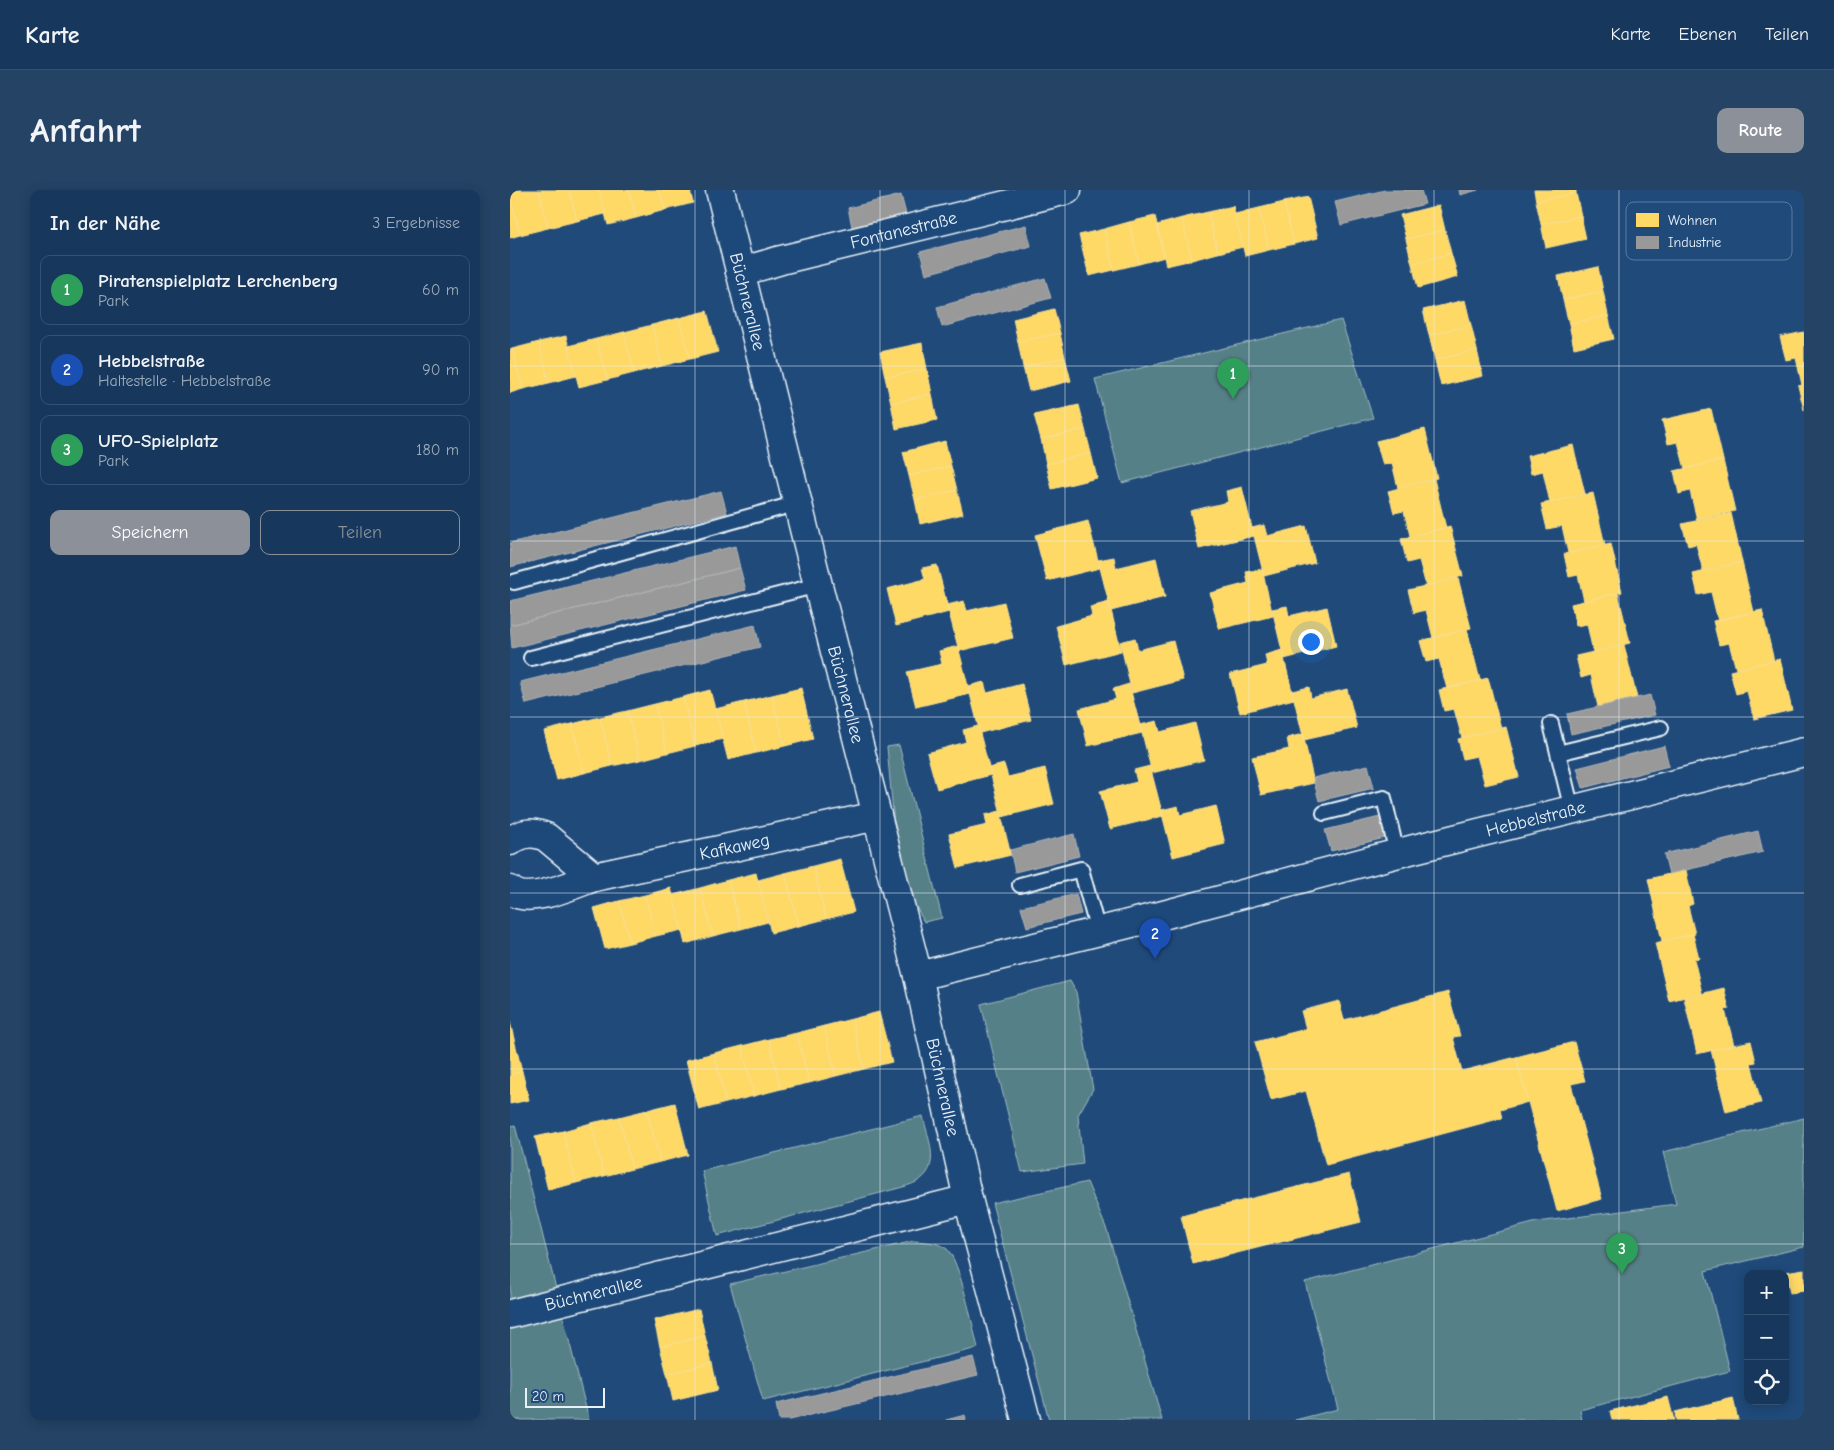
<!DOCTYPE html>
<html lang="de">
<meta charset="utf-8">
<style>
body{margin:0;font-family:"Comic Neue",sans-serif;background:#244365;color:#f1f3f6}
.controls{position:absolute;right:15px;bottom:15px;display:grid;overflow:hidden;border-radius:10px;box-shadow:0 2px 12px #0003}
.controls button{width:45px;height:45px;display:grid;place-items:center;padding:0;border:0;border-bottom:1px solid #365272;background:#17385c;color:#f1f3f6;font:25px sans-serif}
.scale{position:absolute;left:15px;bottom:12px;width:80px;box-sizing:border-box;padding-left:5px;border:2px solid #e8f1f8;border-top:0;font-size:14px;line-height:18px;white-space:nowrap;color:#e8f1f8;-webkit-text-stroke:4px #1f4a7a;paint-order:stroke}
.you{position:absolute;left:800px;top:451px;width:18px;height:18px;margin:-12px;border:4px solid #fff;border-radius:50%;background:#1a73e8;box-shadow:0 0 0 8px #1a73e833}
.badge{display:grid;place-items:center;width:32px;height:32px;border-radius:50%;background:#8c9099;color:#fff;font-size:16px;font-weight:700}
.pin{position:absolute;translate:-50% -41px;filter:drop-shadow(0 1px 2px #0008)}
.pin::after{content:'';position:absolute;top:26px;width:18px;height:15px;background:inherit;clip-path:polygon(0 0,100% 0,50% 100%)}
.list{margin:0;padding:0;list-style:none}
h2{display:flex;justify-content:space-between;align-items:center;height:65px;margin:0;padding:0 20px;font-size:21px}
h2 small{font-size:16px;font-weight:400;color:#9eacbb}
.list li{display:grid;grid-template-columns:32px 1fr auto;gap:15px;align-items:center;box-sizing:border-box;height:70px;margin:0 10px 10px;padding:0 10px;border:1px solid #365272;border-radius:10px}
.list b{display:block;font-size:19px;white-space:nowrap}
.list p{margin:0;font-size:16px;white-space:nowrap;color:#9eacbb}
.list em{font-size:16px;font-style:normal;color:#9eacbb}
.actions{display:flex;gap:10px;padding:15px 20px}
.actions a{flex:1;padding:11px 0;border:1px solid #8c9099;border-radius:10px;text-align:center;font-size:18px;color:#8c9099}
.actions .main{background:#8c9099;color:#fff}
.icon{flex:none;width:28px;height:28px;fill:none;stroke:currentColor;stroke-width:2;stroke-linecap:round;stroke-linejoin:round}
.map{position:relative;flex:none;width:1294px;height:1230px;overflow:hidden;border-radius:10px}
header{display:flex;align-items:center;gap:30px;box-sizing:border-box;height:70px;padding:0 25px;background:#17385c;border-bottom:1px solid #365272}
header strong{font-size:24px}
nav{display:flex;gap:28px;margin-inline-start:auto;font-size:18px}
.intro{display:flex;align-items:center;justify-content:space-between;box-sizing:border-box;height:120px;padding:0 30px}
h1{margin:0;font-size:35px}
.button{padding:12px 22px;border-radius:10px;background:#8c9099;color:#fff;font-size:18px;font-weight:700}
main{display:flex;gap:30px;padding:0 30px}
aside{flex:1;background:#17385c;border-radius:10px;box-shadow:0 2px 12px #0003}
.map>svg:first-child{display:block}
.green{fill:#568087;stroke:#9fb8c0}
.homes{fill:#ffd966;stroke:#f8e092}
.industry{fill:#999;stroke:#b1b3b6}
.lines{fill:none;stroke-linecap:round;stroke-linejoin:round}
.service-casing{stroke:#e8f1f8;stroke-width:18}
.minor-casing{stroke:#e8f1f8;stroke-width:31}
.tertiary-casing{stroke:#e8f1f8;stroke-width:31}
.service{stroke:#1f4a7a;stroke-width:14}
.minor{stroke:#1f4a7a;stroke-width:28}
.tertiary{stroke:#1f4a7a;stroke-width:28}
.grid{fill:none;stroke:#e8f1f8;stroke-width:1;stroke-opacity:0.55}
.labels{text-anchor:middle;stroke-width:5;stroke-linejoin:round;paint-order:stroke}
.street-label{font-size:18px;fill:#e8f1f8;stroke:#1f4a7a}
.key{fill:#1f4a7a;stroke:#5b7ca0;stroke-width:1}
.key-label{font-size:14px;fill:#e8f1f8}
</style>
<header>
<strong>Karte</strong>
<nav><a>Karte</a><a>Ebenen</a><a>Teilen</a></nav>
</header>
<div class="intro"><h1>Anfahrt</h1><a class="button">Route</a></div>
<main>
<aside>
<h2>In der Nähe<small>3 Ergebnisse</small></h2>
<ul class="list">
<li><span class="badge" style="background:#2e9e5b">1</span><div><b>Piratenspielplatz Lerchenberg</b><p>Park</p></div><em>60 m</em></li>
<li><span class="badge" style="background:#1a4fb4">2</span><div><b>Hebbelstraße</b><p>Haltestelle · Hebbelstraße</p></div><em>90 m</em></li>
<li><span class="badge" style="background:#2e9e5b">3</span><div><b>UFO-Spielplatz</b><p>Park</p></div><em>180 m</em></li>
</ul>
<div class="actions"><a class="main">Speichern</a><a>Teilen</a></div>
</aside>
<div class="map">
<svg width="1294" height="1230" viewBox="0 0 1294 1230">
<rect width="100%" height="100%" fill="#1f4a7a"/>
<filter id="ink" filterUnits="userSpaceOnUse"><feTurbulence type="fractalNoise" baseFrequency=".02" numOctaves="2"/><feDisplacementMap in="SourceGraphic" scale="10" xChannelSelector="R" yChannelSelector="G"/><feConvolveMatrix kernelMatrix="1 2 1 2 8 2 1 2 1" color-interpolation-filters="sRGB"/></filter>
<g filter="url(#ink)">
<path class="green" d="M831 130 863 228 612 293 585 189Z
M389 555 432 728 414 732 403 711 385 646 377 557Z
M560 791 566 802 583 899 568 925 573 974 512 982 471 814Z
M413 926C417 946 431 974 411 989 406 993 399 995 393 997L207 1046 192 981Z
M1294 928V1057L1195 1081 1220 1181 1070 1220 1072 1230H785L828 1219 795 1092 1027 1032 1166 1014 1153 962Z
M5 935 79 1230H0V936Z
M577 992 597 1040 652 1230H539L482 1013Z
M404 1051C415 1052 429 1052 437 1059 450 1071 463 1138 468 1158L253 1211 220 1094Z"/>
<path class="homes" d="M0 0H29L38 38 10 45 0 6Z
M29 0H59L67 31 38 38Z
M59 0H89L95 24 67 31Z
M89 0H119L126 28 98 35Z
M119 0H149L155 20 126 28Z
M149 0H180L183 13 155 20Z
M1024 0H1066V3L1026 11Z
M1066 3 1071 26 1031 34 1026 11Z
M0 6 10 45 0 48Z
M798 7 808 48 784 54 774 12Z
M774 12 784 54 759 60 749 18Z
M929 15 935 40 896 49 890 25Z
M723 16 733 57 708 63 698 22Z
M749 18 759 60 735 66 725 24Z
M698 22 708 63 682 70 672 28Z
M645 26 655 67 629 74 619 32Z
M1071 26 1076 49 1036 58 1031 34Z
M672 28 682 70 656 76 647 35Z
M619 32 629 74 604 80 594 39Z
M594 39 604 80 579 86 569 45Z
M935 40 941 63 902 74 896 49Z
M941 63 948 87 908 98 902 74Z
M1088 77 1093 101 1053 110 1048 86Z
M1093 101 1098 125 1059 134 1053 110Z
M955 110 961 135 919 145 913 120Z
M544 119 550 143 508 152 503 129Z
M197 121 208 162 180 169 169 128Z
M1098 125 1104 149 1064 158 1059 134Z
M169 128 180 169 152 176 142 135Z
M142 135 152 176 124 183 114 142Z
M961 135 967 160 925 170 919 145Z
M114 142 124 183 97 190 86 149Z
M1294 142V195H1292L1286 168 1276 170 1270 147Z
M550 143 555 167 513 177 508 152Z
M56 146 66 186 39 193 29 152Z
M86 149 97 190 69 197 58 156Z
M29 152 39 193 13 199 2 159Z
M412 153 417 179 375 187 370 162Z
M2 159 13 199 0 203V160Z
M967 160 973 186 931 196 925 170Z
M555 167 561 191 519 201 513 177Z
M417 179 422 204 381 213 375 187Z
M1292 195H1294V220L1288 196Z
M422 204 427 230 386 239 381 213Z
M569 215 575 239 531 249 524 225Z
M1201 219 1213 270 1175 279 1168 252 1158 254 1152 230Z
M575 239 581 263 536 274 531 249Z
M915 239 927 288 888 298 882 273 873 275 866 251Z
M435 251 441 276 399 286 393 262Z
M1063 255 1075 304 1040 313 1033 281 1021 284 1017 266Z
M581 263 587 288 542 299 536 274Z
M1213 270 1225 321 1187 330 1180 301 1169 304 1164 281Z
M441 276 447 300 405 310 399 286Z
M924 289 936 338 900 346 894 321 884 323 878 301Z
M732 297 744 346 689 359 680 321 718 312 716 301Z
M447 300 453 324 410 334 405 310Z
M1083 303 1095 355 1058 363 1052 336 1037 339 1031 314Z
M1221 323 1232 372 1193 381 1186 354 1178 356 1172 334Z
M578 331 590 378 537 391 525 345Z
M754 335 757 346 796 336 805 373 754 386 742 338Z
M940 336 953 386 916 396 909 370 897 373 891 349Z
M1101 354 1112 402 1074 411 1068 385 1059 387 1054 364Z
M604 367 606 378 646 368 655 407 601 421 588 370Z
M1232 372 1244 422 1208 431 1201 402 1188 405 1183 384Z
M427 375 439 422 386 436 377 399 415 389 412 378Z
M752 379 763 426 709 439 700 403 738 393 736 382Z
M948 388 961 438 923 448 916 420 904 423 898 400Z
M1108 403 1120 453 1083 462 1077 434 1066 436 1061 414Z
M454 411 457 421 494 412 503 448 449 461 437 415Z
M599 412 611 461 556 475 546 436 582 426 580 417Z
M777 416 779 426 817 417 826 456 774 469 762 419Z
M1252 420 1264 471 1226 479 1219 453 1209 455 1203 431Z
M957 439 970 490 937 499 929 469 916 472 910 451Z
M625 448 628 460 663 451 673 490 622 503 610 452Z
M1114 455 1127 508 1088 517 1081 485 1071 488 1066 466Z
M448 456 460 504 406 517 397 482 432 474 429 461Z
M772 460 784 509 730 523 720 484 757 475 755 465Z
M1270 469 1282 520 1244 529 1237 501 1226 504 1220 481Z
M978 488 991 538 952 548 944 519 934 521 929 500Z
M474 492 477 503 512 494 521 530 470 543 458 496Z
M619 494 632 543 578 556 569 519 606 509 603 499Z
M799 497 801 508 837 499 847 538 794 550 782 501Z
M291 498 303 549 275 556 262 505Z
M200 500 213 549 185 556 173 507Z
M262 505 275 556 246 563 234 512Z
M173 507 185 556 157 563 145 514Z
M234 512 246 563 218 570 205 519Z
M145 514 157 563 130 570 117 521Z
M117 521 130 570 102 576 90 527Z
M90 527 102 576 74 583 62 534Z
M647 531 650 542 685 533 694 570 642 583 630 535Z
M62 534 74 583 47 590 34 541Z
M468 536 481 585 427 599 417 563 456 552 453 540Z
M996 537 1009 587 975 595 967 566 953 569 948 549Z
M793 544 804 593 751 605 742 567 779 559 777 548Z
M494 574 498 587 535 578 544 614 492 627 479 578Z
M640 576 653 626 600 639 590 601 627 592 624 580Z
M668 616 670 625 706 616 715 654 663 667 651 620Z
M490 621 501 665 448 678 439 644 477 635 475 625Z
M330 669 344 722 316 729 303 676Z
M303 676 316 729 289 736 275 683Z
M1176 680 1183 714 1178 716 1185 744 1152 751 1138 689Z
M246 683 258 732 231 739 218 690Z
M275 683 289 736 261 743 248 690Z
M218 690 231 739 203 746 190 698Z
M161 698 172 740 146 746 135 705Z
M190 698 203 746 175 754 163 705Z
M135 705 146 746 120 753 109 711Z
M109 711 120 753 95 759 84 718Z
M1183 744 1189 768 1184 769 1192 803 1159 811 1145 753Z
M1214 798 1219 819 1215 820 1224 855 1187 864 1174 808Z
M938 802 950 846 943 847 952 881 1006 867 1018 912 990 920 992 928 816 975 796 901 761 910 745 852 796 839 791 821 829 811 834 830Z
M369 822 382 872 354 879 342 829Z
M342 829 354 879 326 886 314 836Z
M0 832 5 853 0 855Z
M314 836 326 886 299 893 287 843Z
M287 843 299 893 271 899 259 849Z
M259 849 271 899 244 906 232 856Z
M1241 851 1246 872 1241 873 1251 913 1216 922 1201 860Z
M1064 852 1075 891 1061 894 1092 1009 1047 1021 1006 867Z
M5 853 12 881 0 885V855Z
M232 856 244 906 216 913 204 863Z
M204 863 216 913 189 920 176 870Z
M12 881 19 910 0 914V885Z
M165 913 178 965 150 972 137 920Z
M137 920 150 972 122 979 109 927Z
M109 927 122 979 94 986 81 933Z
M81 933 94 986 66 993 53 941Z
M53 941 66 993 38 1000 25 947Z
M839 984 851 1032 683 1074 671 1026Z
M1294 1079V1101L1280 1103 1275 1082Z
M189 1119 195 1146 150 1157 144 1130Z
M195 1146 202 1173 157 1184 150 1157Z
M202 1173 208 1200 163 1211 157 1184Z
M1158 1207 1164 1230H1102L1100 1221Z
M1223 1208 1228 1230H1166L1165 1222Z"/>
<path class="industry" d="M875 0H911L915 14 831 35 825 12Z
M949 0H968L950 5Z
M391 5 396 24 342 37 338 18Z
M516 35 521 56 416 84 410 62Z
M535 88 541 108 432 137 427 117Z
M211 301 217 323 0 377V353Z
M225 356 230 378 0 435V411Z
M230 378 236 400 2 458 0 435Z
M245 435 250 457 16 514 10 492Z
M1140 505 1145 525 1061 544 1057 524Z
M1154 556 1159 576 1073 598 1067 578Z
M858 575 864 598 809 611 803 588Z
M870 627 875 648 821 661 815 640Z
M1248 641 1253 662 1159 684 1154 664Z
M564 644 569 666 505 682 500 660Z
M566 704 571 724 517 737 511 717Z
M463 1167 468 1185 279 1230H269L266 1214Z
M455 1225 456 1230H436Z"/>
<g class="lines">
<g class="service-casing">
<path id="service" d="M4 392 288 313
M21 468 308 395
M1041 534 1062 620
M1048 563 1151 538
M814 623 874 608 887 664
M510 695 571 679 588 741"/>
</g>
<g class="minor-casing">
<g id="minor">
<path id="s1" d="M230 82 271 70 557 0"/>
<path d="M0 651C12 643 22 641 36 647L84 687"/>
<path id="s2" d="M0 700C18 716 64 694 84 687L367 626"/>
<path id="s3" d="M408 786 458 1009 516 1230"/>
<path id="s4" d="M0 1124 458 1009"/>
</g>
</g>
<g class="tertiary-casing">
<g id="tertiary">
<path id="s5" d="M210 0 308 395 408 786 634 730 904 659 1294 562"/>
</g>
</g>
<use href="#service" class="service"/>
<use href="#minor" class="minor"/>
<use href="#tertiary" class="tertiary"/>
</g>
</g>
<path class="grid" d="M185 0V1230M370 0V1230M555 0V1230M739 0V1230M924 0V1230M1109 0V1230M0 176H1294M0 351H1294M0 527H1294M0 703H1294M0 879H1294M0 1054H1294"/>
<g class="labels">
<g class="street-label">
<text dy="6" stroke="none"><textPath href="#s1" startOffset="169">Fontanestraße</textPath></text>
<text dy="6" stroke="none"><textPath href="#s5" startOffset="115">Büchnerallee</textPath></text>
<text dy="6" stroke="none"><textPath href="#s5" startOffset="520">Büchnerallee</textPath></text>
<text dy="6" stroke="none"><textPath href="#s5" startOffset="1448">Hebbelstraße</textPath></text>
<text dy="6" stroke="none"><textPath href="#s2" startOffset="232">Kafkaweg</textPath></text>
<text dy="6" stroke="none"><textPath href="#s3" startOffset="114">Büchnerallee</textPath></text>
<text dy="6" stroke="none"><textPath href="#s4" startOffset="86">Büchnerallee</textPath></text>
</g>
</g>
<rect x="1116" y="12" width="166" height="58" rx="8" class="key"/>
<rect x="1126" y="23" width="23" height="14" fill="#ffd966"/>
<rect x="1126" y="46" width="23" height="13" fill="#999"/>
<g class="key-label">
<text x="1158" y="35">Wohnen</text>
<text x="1158" y="57">Industrie</text>
</g>
</svg>
<div class="controls">
<button>+</button>
<button>−</button>
<button><svg class="icon" aria-label="locate" viewBox="0 0 24 24"><circle cx="12" cy="12" r="6"/><path d="M12 2v4M12 18v4M2 12h4M18 12h4"/></svg></button>
</div>
<div class="scale">20 m</div>
<div class="you"></div>
<div class="pin badge" style="left:723px;top:209px;background:#2e9e5b">1</div>
<div class="pin badge" style="left:645px;top:769px;background:#1a4fb4">2</div>
<div class="pin badge" style="left:1112px;top:1084px;background:#2e9e5b">3</div>
</div>
</main>
